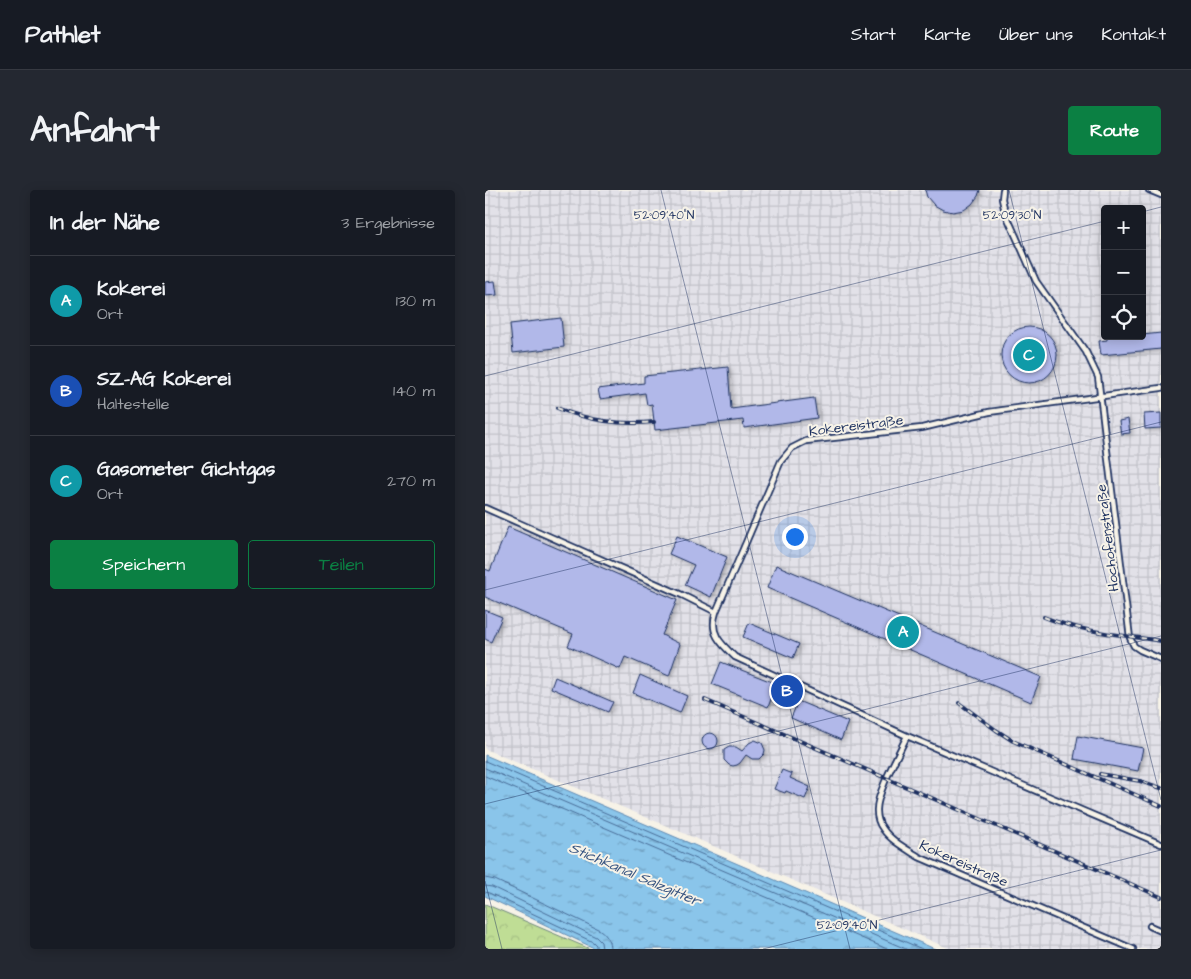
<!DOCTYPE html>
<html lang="de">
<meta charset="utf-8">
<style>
body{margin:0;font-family:"Architects Daughter",sans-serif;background:#242831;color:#f1f3f6}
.controls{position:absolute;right:15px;top:15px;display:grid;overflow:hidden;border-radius:5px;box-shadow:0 2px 12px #0003}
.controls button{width:45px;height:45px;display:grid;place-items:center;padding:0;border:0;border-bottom:1px solid #363941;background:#171b24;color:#f1f3f6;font:25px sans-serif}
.you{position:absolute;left:309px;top:346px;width:18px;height:18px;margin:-12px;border:4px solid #fff;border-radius:50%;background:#1a73e8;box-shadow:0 0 0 8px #1a73e833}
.badge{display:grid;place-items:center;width:32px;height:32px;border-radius:50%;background:#0b8043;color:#fff;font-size:16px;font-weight:700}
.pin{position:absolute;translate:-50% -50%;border:2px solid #fff;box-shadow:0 1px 5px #0006}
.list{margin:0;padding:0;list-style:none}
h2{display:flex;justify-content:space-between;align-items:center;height:65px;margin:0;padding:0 20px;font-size:21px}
h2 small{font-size:16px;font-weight:400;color:#9ea1a6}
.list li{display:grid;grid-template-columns:32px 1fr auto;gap:15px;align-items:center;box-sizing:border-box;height:90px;padding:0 20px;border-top:1px solid #363941}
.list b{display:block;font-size:19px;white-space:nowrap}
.list p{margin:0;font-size:16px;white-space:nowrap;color:#9ea1a6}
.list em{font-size:16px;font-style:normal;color:#9ea1a6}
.actions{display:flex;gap:10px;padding:15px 20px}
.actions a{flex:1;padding:11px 0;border:1px solid #0b8043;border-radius:5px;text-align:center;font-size:18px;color:#0b8043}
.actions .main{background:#0b8043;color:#fff}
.icon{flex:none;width:28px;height:28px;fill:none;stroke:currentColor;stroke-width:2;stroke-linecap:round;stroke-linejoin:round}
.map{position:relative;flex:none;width:676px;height:759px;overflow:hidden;border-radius:5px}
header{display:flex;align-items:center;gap:30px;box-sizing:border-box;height:70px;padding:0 25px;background:#171b24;border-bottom:1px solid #363941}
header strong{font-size:24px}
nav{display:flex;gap:28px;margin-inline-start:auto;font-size:18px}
.intro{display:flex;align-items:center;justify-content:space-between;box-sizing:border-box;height:120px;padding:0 30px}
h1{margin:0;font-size:35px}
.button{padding:12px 22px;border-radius:5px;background:#0b8043;color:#fff;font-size:18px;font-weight:700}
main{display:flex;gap:30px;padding:0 30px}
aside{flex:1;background:#171b24;border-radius:5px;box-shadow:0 2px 12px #0003}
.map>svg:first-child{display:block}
.industrial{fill:url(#industrial-grid);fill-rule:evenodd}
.forest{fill:url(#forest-crowns);stroke:#6d867a}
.water{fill:url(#water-ripples);stroke:#5e89b2}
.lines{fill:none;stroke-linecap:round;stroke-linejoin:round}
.shore{stroke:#476b96;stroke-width:1}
.building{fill:#b1b8e9;stroke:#1b2f5e;filter:url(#shadow)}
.service-casing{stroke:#1b2f5e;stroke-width:8}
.service{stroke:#f7f3e8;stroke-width:4.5}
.rail-casing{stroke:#1b2f5e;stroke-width:4}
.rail{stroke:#f7f3e8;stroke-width:2;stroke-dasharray:5.5;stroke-linecap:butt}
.ticks{fill:none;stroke:#1b2f5e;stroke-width:1;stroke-opacity:0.45}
.labels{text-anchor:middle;stroke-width:4;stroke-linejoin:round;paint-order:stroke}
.street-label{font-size:14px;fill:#1b2f5e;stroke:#f7f3e8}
.water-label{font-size:15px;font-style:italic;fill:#375481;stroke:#f7f3e8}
.ticks-label{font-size:12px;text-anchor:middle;fill:#1b2f5e;stroke:#f7f3e8;stroke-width:4;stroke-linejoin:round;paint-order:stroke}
</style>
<header>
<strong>Pathlet</strong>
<nav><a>Start</a><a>Karte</a><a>Über uns</a><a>Kontakt</a></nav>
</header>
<div class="intro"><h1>Anfahrt</h1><a class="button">Route</a></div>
<main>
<aside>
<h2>In der Nähe<small>3 Ergebnisse</small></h2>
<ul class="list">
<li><span class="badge" style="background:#0f9aa8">A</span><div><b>Kokerei</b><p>Ort</p></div><em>130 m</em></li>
<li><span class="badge" style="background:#1a4fb4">B</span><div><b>SZ-AG Kokerei</b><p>Haltestelle</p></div><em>140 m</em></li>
<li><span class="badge" style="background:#0f9aa8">C</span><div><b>Gasometer Gichtgas</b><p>Ort</p></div><em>270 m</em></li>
</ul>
<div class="actions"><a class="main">Speichern</a><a>Teilen</a></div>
</aside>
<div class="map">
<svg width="676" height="759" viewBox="0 0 676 759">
<defs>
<pattern id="industrial-grid" width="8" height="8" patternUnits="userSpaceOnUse" patternTransform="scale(1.25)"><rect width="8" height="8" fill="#e2e1e8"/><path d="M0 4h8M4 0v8" fill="none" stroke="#c1c1c9"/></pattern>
<pattern id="forest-crowns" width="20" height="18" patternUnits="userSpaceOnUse" patternTransform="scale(1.25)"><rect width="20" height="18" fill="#bfdd95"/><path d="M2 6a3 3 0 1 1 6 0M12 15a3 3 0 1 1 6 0" fill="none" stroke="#a4be83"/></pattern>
<pattern id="water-ripples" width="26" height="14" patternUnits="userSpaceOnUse" patternTransform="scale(1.25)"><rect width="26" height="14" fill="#8ac5ea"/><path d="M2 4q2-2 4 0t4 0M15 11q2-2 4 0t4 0" fill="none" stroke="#70a0c1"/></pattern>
<filter id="shadow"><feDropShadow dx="2.5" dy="1.5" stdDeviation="2.5" flood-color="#0004"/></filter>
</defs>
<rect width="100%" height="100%" fill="#f7f3e8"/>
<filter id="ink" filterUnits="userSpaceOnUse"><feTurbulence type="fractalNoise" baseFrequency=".02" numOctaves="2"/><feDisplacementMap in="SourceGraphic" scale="10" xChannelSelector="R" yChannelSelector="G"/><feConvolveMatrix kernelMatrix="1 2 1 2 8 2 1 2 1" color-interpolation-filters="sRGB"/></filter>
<g filter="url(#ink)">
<path class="industrial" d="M0 0H676V759H465L196 642 0 559ZM620 19H657V146H620Z"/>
<path class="forest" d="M0 714 105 759H0Z"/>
<path class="water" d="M0 565 450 759H111L0 706Z"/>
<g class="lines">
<path class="shore" d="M0 571 437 759
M0 578 421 759
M0 586 402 759
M0 688 10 690 115 740C122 745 125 751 125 759
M0 696 7 697 111 747 116 752 117 759
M0 702 4 703 108 752 111 755V759"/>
</g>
<path class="building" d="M440 0H495L493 6 487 14 479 20 468 22 458 20 449 15 442 7Z
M10 91 12 105 0 106V92Z
M76 128 79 157 28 163 25 134Z
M516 165a28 28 0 1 1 56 0a28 28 0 1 1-56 0Z
M676 143V159L616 165 614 151 622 150V146H657V145Z
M243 177 246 219 329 208 332 228 259 238 258 230 170 240 167 214 162 215 160 203 115 209 113 199 159 193V186Z
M676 223V238L660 239 659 224Z
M643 229 645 243 636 244 634 231Z
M23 337 192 410 177 445 195 454 184 486 140 467 135 479 83 456 88 444 0 407V379L5 381Z
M192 346 242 367 226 407 200 395 209 375 184 364Z
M291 375 556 487 546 512 282 398Z
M0 420 17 427 6 452 0 449Z
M264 433 314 454 308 468 258 447Z
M236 472 292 494 283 517 227 494Z
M155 485 202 506 195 523 148 503Z
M70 487 128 512 123 522 66 498Z
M313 511 363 532 356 550 306 528Z
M217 551a8 8 0 1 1 16 0a8 8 0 1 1-16 0Z
M593 546 658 558 653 581 589 569Z
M270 550 277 553 280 560 279 564 274 569H267L261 565 255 573 252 575 248 576 244 575 239 570V560L244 557H251L257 561 264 553Z
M297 580 307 584 305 588 325 597 320 609 301 601 300 603 289 599Z"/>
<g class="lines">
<g class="service-casing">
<path id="service" d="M518 0 517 9 520 22 551 91 601 162 613 187 645 448 649 456 655 460 676 469
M664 0 676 5
M676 198 504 222 437 238 321 251 307 258 296 271 231 422C224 443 235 453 250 467L422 546 676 654
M0 318 197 405 231 422
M422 546C414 563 391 604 392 621 392 627 394 634 398 639 406 651 422 659 434 667L648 759
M665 736 676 741"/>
</g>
<use href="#service" class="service"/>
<g class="rail-casing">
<path id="rail" d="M72 218C105 231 134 235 169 232
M559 427C596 442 637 445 676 451
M220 510 676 707
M474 513 511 540 528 551 676 616
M615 584 655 591 676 598"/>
</g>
<use href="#rail" class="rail"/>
</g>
</g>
<path class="ticks" d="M176 0 365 759M524 0 676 610M657 22 676 17M0 186 620 31M0 400 676 232M0 614 676 446M0 691 17 759M278 759 676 660"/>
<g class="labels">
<g class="street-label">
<text transform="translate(371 235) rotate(-7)" y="5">Kokereistraße</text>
<text transform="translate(622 348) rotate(-97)" y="5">Hochofenstraße</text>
<text transform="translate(479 673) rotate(24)" y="5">Kokereistraße</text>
</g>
<g class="water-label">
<text transform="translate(150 684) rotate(23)" y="5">Stichkanal Salzgitter</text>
</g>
</g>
<g class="ticks-label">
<text x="527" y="29">52°09'30"N</text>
<text x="179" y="29">52°09'40"N</text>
<text x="362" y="739">52°09'40"N</text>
</g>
</svg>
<div class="controls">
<button>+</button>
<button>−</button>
<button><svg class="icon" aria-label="locate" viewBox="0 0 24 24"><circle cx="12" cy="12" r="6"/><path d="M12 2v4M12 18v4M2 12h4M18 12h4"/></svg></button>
</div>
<div class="you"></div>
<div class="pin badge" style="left:418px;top:442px;background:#0f9aa8">A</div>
<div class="pin badge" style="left:302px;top:501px;background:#1a4fb4">B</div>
<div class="pin badge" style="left:544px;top:165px;background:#0f9aa8">C</div>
</div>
</main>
